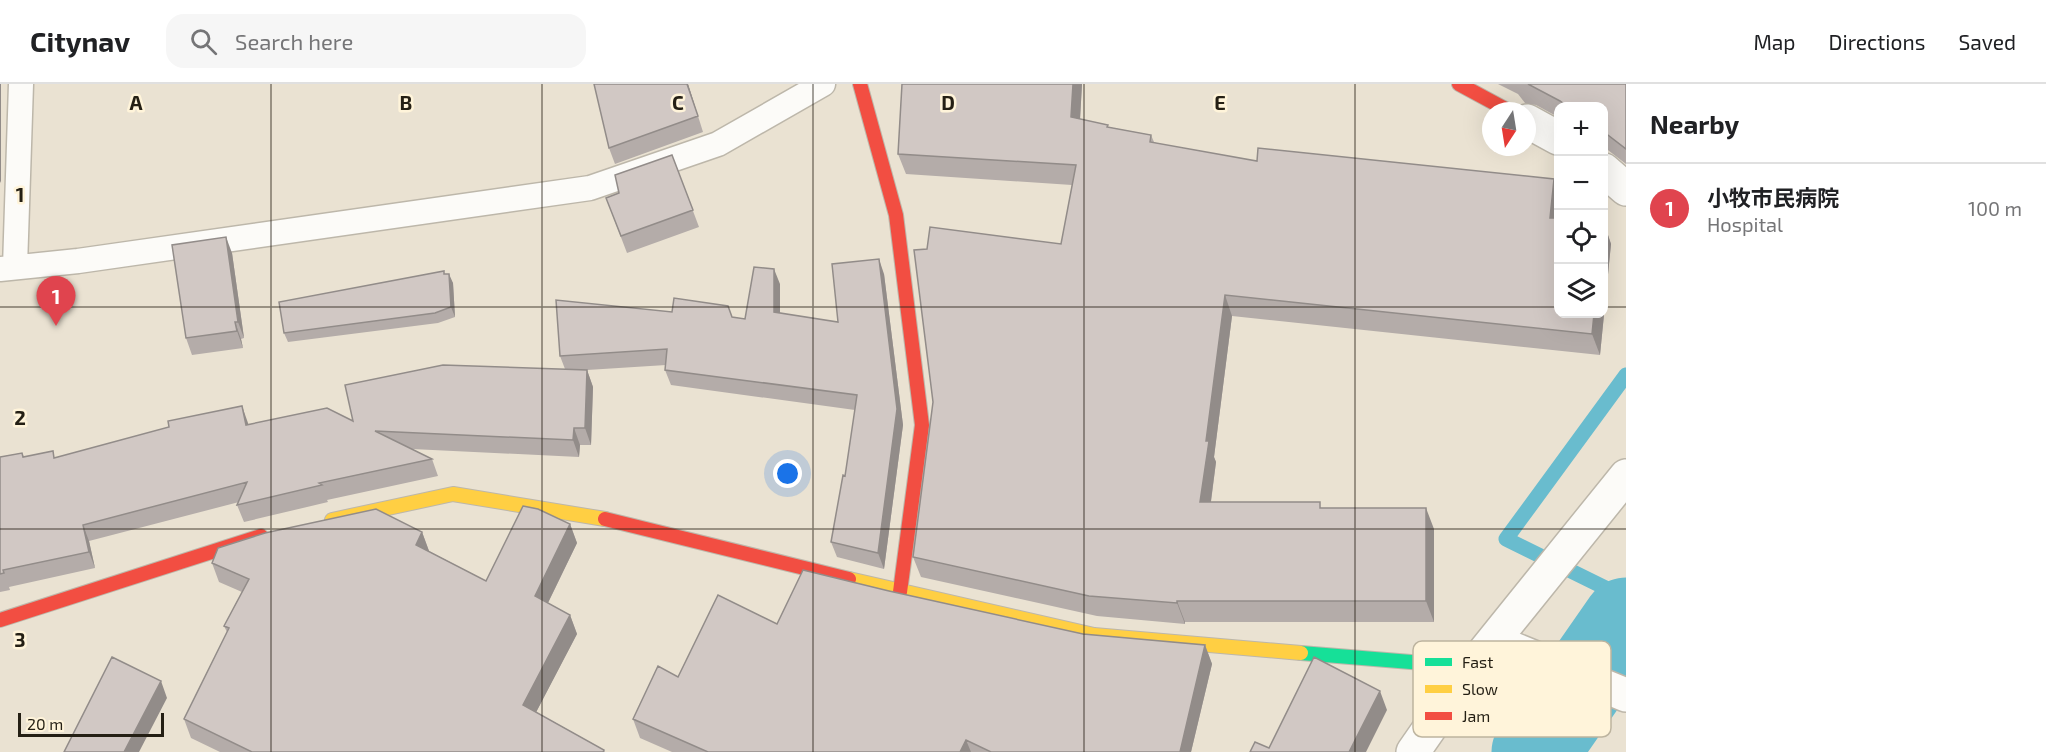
<!DOCTYPE html>
<meta charset="utf-8">
<style>
body{margin:0;font-family:"Exo 2","Noto Sans JP",sans-serif;background:#f6f6f6;color:#202124}
.controls{position:absolute;right:18px;top:18px;display:grid;overflow:hidden;border-radius:12px;box-shadow:0 6px 24px #0002}
.controls button{width:54px;height:54px;display:grid;place-items:center;padding:0;border:0;border-bottom:2px solid #e0e0e0;background:#fff;color:#202124;font:30px sans-serif}
.compass{position:absolute;left:1482px;top:18px;width:54px;height:54px;border-radius:50%;background:#fff;box-shadow:0 6px 24px #0002;rotate:192deg}
.scale{position:absolute;left:18px;bottom:15px;width:146px;box-sizing:border-box;padding-left:6px;border:3px solid #241f14;border-top:0;font-size:16px;line-height:21px;white-space:nowrap;color:#241f14;-webkit-text-stroke:4px #fff4da;paint-order:stroke}
.you{position:absolute;left:788px;top:390px;width:21px;height:21px;margin:-15px;border:4px solid #fff;border-radius:50%;background:#1a73e8;box-shadow:0 0 0 9px #1a73e833}
.badge{display:grid;place-items:center;width:39px;height:39px;border-radius:50%;background:#2563eb;color:#fff;font-size:20px;font-weight:700}
.pin{position:absolute;translate:-50% -50px;filter:drop-shadow(0 2px 3px #0008)}
.pin::after{content:'';position:absolute;top:32px;width:21px;height:18px;background:inherit;clip-path:polygon(0 0,100% 0,50% 100%)}
.list{margin:0;padding:0;list-style:none}
h2{display:flex;justify-content:space-between;align-items:center;height:78px;margin:0;padding:0 24px;font-size:26px}
h2 small{font-size:20px;font-weight:400;color:#757577}
.list li{display:grid;grid-template-columns:39px 1fr auto;gap:18px;align-items:center;box-sizing:border-box;height:90px;padding:0 24px;border-top:2px solid #e0e0e0}
.list b{display:block;font-size:22px;white-space:nowrap}
.list p{margin:0;font-size:20px;white-space:nowrap;color:#757577}
.list em{font-size:20px;font-style:normal;color:#757577}
.icon{flex:none;width:33px;height:33px;fill:none;stroke:currentColor;stroke-width:2;stroke-linecap:round;stroke-linejoin:round}
.map{position:relative;flex:none;width:1626px;height:668px;overflow:hidden}
header{display:flex;align-items:center;gap:36px;box-sizing:border-box;height:84px;padding:0 30px;background:#fff;border-bottom:2px solid #e0e0e0}
header strong{font-size:28px}
nav{display:flex;gap:33px;margin-inline-start:auto;font-size:21px}
.search{width:420px;height:54px;background:#f6f6f6;display:flex;align-items:center;gap:15px;box-sizing:border-box;padding:0 21px;border-radius:18px;color:#757577;font-size:22px}
main{display:flex}
aside{flex:1;background:#fff}
.map>svg:first-child{display:block}
.lines{fill:none;stroke-linecap:round;stroke-linejoin:round}
.stream{stroke:#69bcce;stroke-width:15}
.river{stroke:#69bcce;stroke-width:87}
.lane-casing{stroke:#bdb7aa;stroke-width:27}
.street-casing{stroke:#bdb7aa;stroke-width:36}
.fast-casing{stroke:#bdb7aa;stroke-width:16}
.slow-casing{stroke:#bdb7aa;stroke-width:16}
.jam-casing{stroke:#bdb7aa;stroke-width:16}
.lane{stroke:#fcfbf8;stroke-width:24}
.street{stroke:#fcfbf8;stroke-width:33}
.fast{stroke:#16e098;stroke-width:14}
.slow{stroke:#ffcf43;stroke-width:14}
.jam{stroke:#f24e42;stroke-width:14}
.wall{fill:#b4aca9}
.shaded-wall{fill:#928c89}
.building{fill:#d1c8c4;stroke:#928c89;stroke-width:1.5}
.grid{fill:none;stroke:#241f14;stroke-width:1.5;stroke-opacity:0.55}
.key{fill:#fff4da;stroke:#bdb49f;stroke-width:1.5}
.key-label{font-size:16px;fill:#241f14}
.grid-label{font-size:20px;text-anchor:middle;font-weight:bold;fill:#241f14;stroke:#fff4da;stroke-width:5;stroke-linejoin:round;paint-order:stroke}
</style>
<header>
<strong>Citynav</strong>
<div class="search"><svg class="icon" aria-label="search" viewBox="0 0 24 24"><circle cx="10" cy="10" r="6"/><path d="M15 15l6 6"/></svg>Search here</div>
<nav><a>Map</a><a>Directions</a><a>Saved</a></nav>
</header>
<main>
<div class="map">
<svg width="1626" height="668" viewBox="0 0 1626 668">
<rect width="100%" height="100%" fill="#eae2d2"/>
<g class="lines">
<path class="stream" d="M1626 291 1506 455 1626 514"/>
<path class="river" d="M1535 668 1626 537"/>
<g class="lane-casing">
<path id="lane" d="M15 183 21 0
M0 185 78 177 590 104 718 60 823 0"/>
</g>
<g class="street-casing">
<path id="street" d="M1527 37 1558 54
M1604 86 1626 105
M1494 557 1626 611
M1413 668 1472 583 1626 392"/>
</g>
<g class="fast-casing">
<path id="fast" d="M1301 569 1472 583"/>
</g>
<g class="slow-casing">
<path id="slow" d="M332 436 453 410 605 435
M849 495 1094 551 1301 569"/>
</g>
<g class="jam-casing">
<path id="jam" d="M860 0 896 131 922 341 900 508
M1459 0 1509 27
M605 435 849 495
M0 536 261 452"/>
</g>
<use href="#lane" class="lane"/>
<use href="#street" class="street"/>
<use href="#fast" class="fast"/>
<use href="#slow" class="slow"/>
<use href="#jam" class="jam"/>
</g>
<path class="wall" d="M688 0 703 48 615 80 609 64Z
M902 0H1082L1080 35 1108 43 1151 51 1154 58 1558 230 1604 139 1611 160 1600 271 1232 232 1214 373 1216 378 1211 418 1323 424 1434 445V538H1185V540L1097 532 921 493 913 473 1061 160 1072 101 906 90 898 70Z
M1498 0H1626V80L1604 63V22H1558V33L1536 21 1525 19 1518 10Z
M672 71 699 143 627 169 606 114 619 109Z
M232 169 244 254 241 255 243 264 192 271 186 254Z
M445 190 453 199 455 233 438 239 288 258 284 249Z
M884 190 903 341 884 485 837 473 831 458 845 392 855 326 671 301 665 286 666 281 587 286 593 303 591 361H580L579 373 412 365 432 375 438 392 327 416 328 418 244 438 237 421 239 418 89 457 95 484 9 503 10 506 0 508V373L22 369 24 373 55 374 248 341 353 337 565 285 560 272 732 233 745 235 780 200V229L838 238Z
M570 440 577 459 548 519 570 531 577 550 536 628 604 666 605 668H220L191 654 184 635 227 548 224 542 242 508 219 498 212 479 422 448 429 467 486 497Z
M889 507 1083 550 1205 561 1212 580 1191 668H672L640 654 633 635 678 593 777 540Z"/>
<path class="shaded-wall" d="M0 0H1V99L0 97Z
M687 0H688L703 48 698 32Z
M1073 0H1082L1079 54 1071 33Z
M1554 95 1558 109V143L1550 134Z
M1604 139 1611 160 1600 271 1592 250 1594 230H1604Z
M226 153 232 169 244 254 238 238Z
M879 175 884 190 903 341 884 485 878 469Z
M774 185 780 200V244L774 228Z
M449 190 453 199 455 233 451 223Z
M1225 211 1232 232 1214 373 1216 378 1208 439 1200 418 1206 357Z
M235 238 241 255 243 264 237 247Z
M587 286 593 303 591 361 585 344Z
M242 322 248 339 252 358 246 341Z
M574 344 580 361 579 373 573 356Z
M1426 424 1434 445V538L1426 517Z
M570 440 577 459 542 531 535 512Z
M83 441 89 457 95 484 89 468Z
M422 448 429 467 423 480 416 461Z
M1177 517 1185 538V540L1177 519Z
M570 531 577 550 530 640 523 621Z
M1205 561 1212 580 1191 668H1180Z
M161 597 167 614 139 668H124Z
M1380 607 1387 626 1366 668H1349Z
M966 656 971 668H960Z"/>
<path class="building" d="M594 0H687L698 32 609 64Z
M902 0H1073L1071 33 1108 41 1107 43 1151 51 1150 58 1257 77 1258 64 1554 95 1550 134H1558V230H1594L1592 250 1225 211 1206 357H1209L1200 418H1320V424H1426V517H1177V519L1089 512 913 473 933 318 914 166 927 165 930 143 1061 160 1076 81 898 70Z
M1528 0H1626V65L1604 48V22H1567L1560 17Z
M672 71 693 126 621 152 606 114 619 109 615 91Z
M226 153 238 238H235L237 247 186 254 172 161Z
M879 175 897 325 878 469 831 458 843 391 845 392 857 311 665 286 667 265 560 272 556 216 672 228 674 214 728 222 732 233 745 235 754 183 774 185V228L838 238 832 180Z
M444 187V190H449L451 223 435 229 284 249 279 218Z
M443 281 587 286 585 344H574L573 356 375 347 432 375 319 399 322 401 237 421 247 398 83 441 89 468 3 486 4 489 0 490V373L22 369 23 373 53 367 54 374 169 343 168 337 242 322 246 341 327 324 353 337 345 301Z
M523 422 538 425 570 440 535 512 570 531 523 621 604 666 603 668H252L184 635 229 544 224 542 249 495 212 479 218 464 265 449 376 425 422 448 416 461 486 497Z
M803 486 889 507 1083 550 1205 561 1180 668H991L966 656 960 668H708L633 635 658 582 678 593 718 511 777 540Z
M112 573 161 597 124 668H64Z
M1314 573 1380 607 1349 668H1250L1255 658 1269 664Z"/>
<path class="grid" d="M271 0V668M542 0V668M813 0V668M1084 0V668M1355 0V668M0 223H1558M1604 223H1626M0 445H1626"/>
<rect x="1413" y="557" width="198" height="96" rx="9" class="key"/>
<rect x="1425" y="574" width="27" height="8" fill="#16e098"/>
<rect x="1425" y="601" width="27" height="8" fill="#ffcf43"/>
<rect x="1425" y="628" width="27" height="8" fill="#f24e42"/>
<g class="key-label">
<text x="1462" y="584">Fast</text>
<text x="1462" y="611">Slow</text>
<text x="1462" y="638">Jam</text>
</g>
<g class="grid-label">
<text x="136" y="26">A</text>
<text x="406" y="26">B</text>
<text x="678" y="26">C</text>
<text x="948" y="26">D</text>
<text x="1220" y="26">E</text>
<text x="20" y="118">1</text>
<text x="20" y="341">2</text>
<text x="20" y="563">3</text>
</g>
</svg>
<div class="controls">
<button>+</button>
<button>−</button>
<button><svg class="icon" aria-label="locate" viewBox="0 0 24 24"><circle cx="12" cy="12" r="6"/><path d="M12 2v4M12 18v4M2 12h4M18 12h4"/></svg></button>
<button><svg class="icon" aria-label="layers" viewBox="0 0 24 24"><path d="M12 4l9 5-9 5-9-5zM3 14l9 5 9-5"/></svg></button>
</div>
<svg class="compass" viewBox="-18 -18 36 36"><path d="M0-13l5 13h-10z" fill="#e53935"/><path d="M0 13l5-13h-10z" fill="#757577"/></svg>
<div class="scale">20 m</div>
<div class="you"></div>
<div class="pin badge" style="left:56px;top:242px;background:#e0444e">1</div>
</div>
<aside>
<h2>Nearby<small></small></h2>
<ul class="list">
<li><span class="badge" style="background:#e0444e">1</span><div><b>小牧市民病院</b><p>Hospital</p></div><em>100 m</em></li>
</ul>
</aside>
</main>
